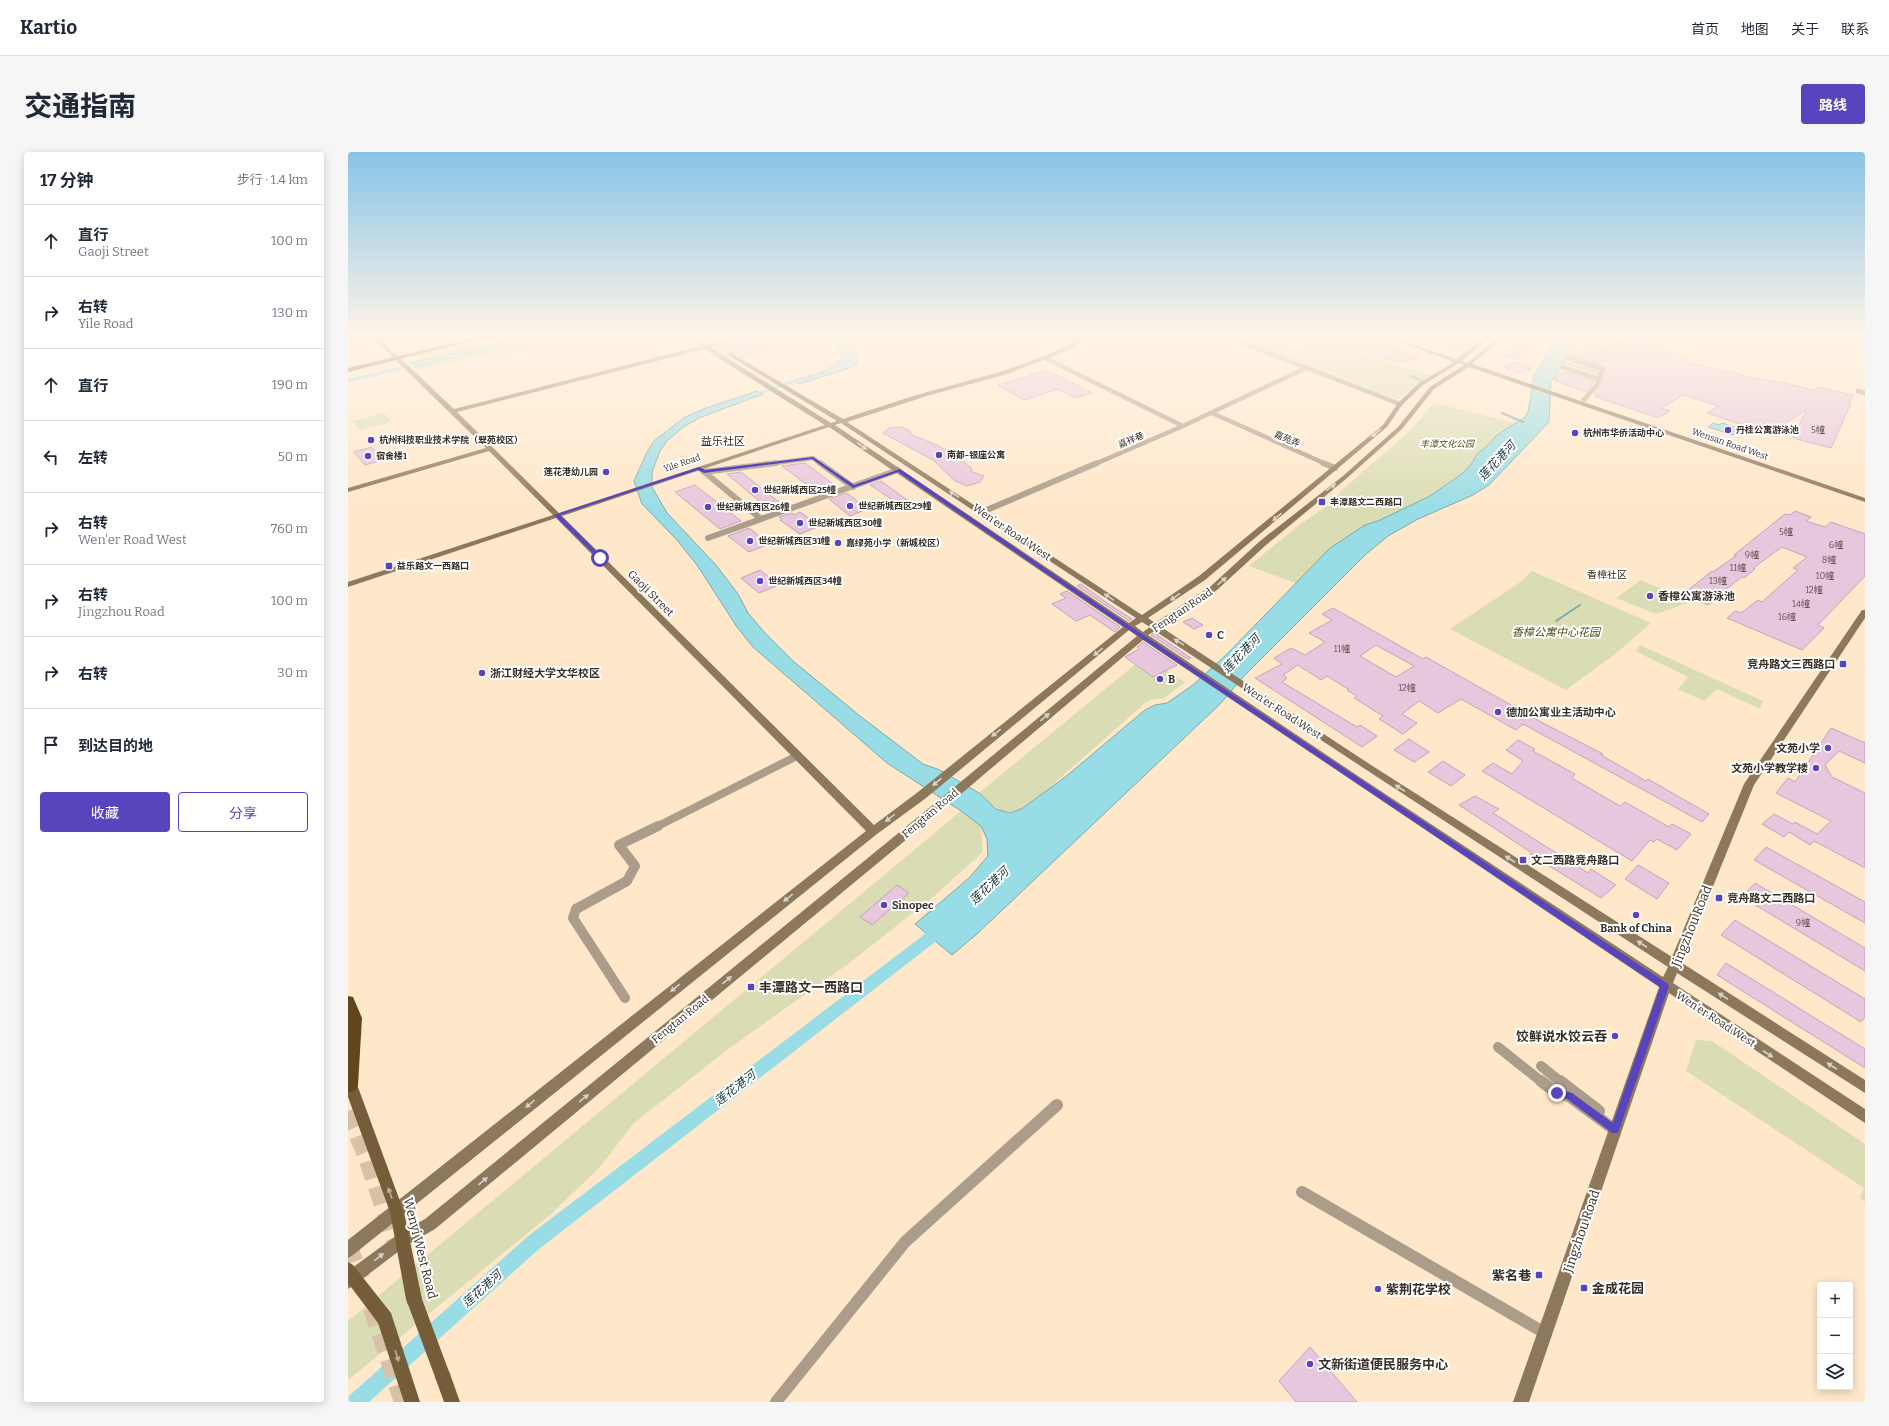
<!DOCTYPE html>
<html lang="zh">
<meta charset="utf-8">
<style>
body{margin:0;font-family:Bitter,"Noto Sans SC",serif;background:#f6f6f7;color:#1f2937}
.controls{position:absolute;right:12px;bottom:12px;display:grid;overflow:hidden;border-radius:4px;box-shadow:0 2px 10px #0003}
.controls button{width:36px;height:36px;display:grid;place-items:center;padding:0;border:0;border-bottom:1px solid #e0e1e3;background:#fff;color:#1f2937;font:20px sans-serif}
.stop{position:absolute;width:12px;height:12px;margin:-9px;border:3px solid #5844bc;border-radius:50%;background:#fff}
.stop.end{background:#5844bc;border-color:#fff;box-shadow:0 1px 4px #0008}
.list{margin:0;padding:0;list-style:none}
h2{display:flex;justify-content:space-between;align-items:center;height:52px;margin:0;padding:0 16px;font-size:17px}
h2 small{font-size:13px;font-weight:400;color:#747a83}
.list li{display:grid;grid-template-columns:26px 1fr auto;gap:12px;align-items:center;box-sizing:border-box;height:72px;padding:0 16px;border-top:1px solid #e0e1e3}
.list b{display:block;font-size:15px;white-space:nowrap}
.list p{margin:0;font-size:13px;white-space:nowrap;color:#747a83}
.list em{font-size:13px;font-style:normal;color:#747a83}
.actions{display:flex;gap:8px;padding:12px 16px}
.actions a{flex:1;padding:9px 0;border:1px solid #5844bc;border-radius:4px;text-align:center;font-size:14px;color:#5844bc}
.actions .main{background:#5844bc;color:#fff}
.icon{flex:none;width:22px;height:22px;fill:none;stroke:currentColor;stroke-width:2;stroke-linecap:round;stroke-linejoin:round}
.map{position:relative;flex:none;width:1517px;height:1250px;overflow:hidden;border-radius:4px}
header{display:flex;align-items:center;gap:24px;box-sizing:border-box;height:56px;padding:0 20px;background:#fff;border-bottom:1px solid #e0e1e3}
header strong{font-size:19px}
nav{display:flex;gap:22px;margin-inline-start:auto;font-size:14px}
.intro{display:flex;align-items:center;justify-content:space-between;box-sizing:border-box;height:96px;padding:0 24px}
h1{margin:0;font-size:28px}
.button{padding:10px 18px;border-radius:4px;background:#5844bc;color:#fff;font-size:14px;font-weight:700}
main{display:flex;gap:24px;padding:0 24px}
aside{flex:1;background:#fff;border-radius:4px;box-shadow:0 2px 10px #0003}
.map>svg:first-child{display:block}
.green{fill:#daddb4}
.water{fill:#98dde5;stroke:#7ca9ab}
.lines{fill:none;stroke-linecap:round;stroke-linejoin:round}
.stream{stroke:#7ca9ab;stroke-width:2}
.canal{fill:#98dde5;fill-rule:evenodd}
.building{fill:#e7c7dd;stroke:#c3a4b9;fill-rule:evenodd}
.highway-tunnel{stroke:#d7c2a9;stroke-width:18;stroke-dasharray:18 9;stroke-linecap:butt}
.street-far4{stroke:#ab9d8a;stroke-width:4.5}
.street-far3{stroke:#ab9d8a;stroke-width:6}
.street-far2{stroke:#ab9d8a;stroke-width:8}
.street-far1{stroke:#ab9d8a;stroke-width:10}
.street{stroke:#ab9d8a;stroke-width:12}
.secondary{fill:#8c785c;fill-rule:evenodd}
.primary{fill:#765d3a;fill-rule:evenodd}
.highway{fill:#62461b;fill-rule:evenodd}
.primary-bridge{stroke:#765d3a;stroke-width:15}
.oneway{fill:#d7d0c6}
.oneway2{fill:#baae9c}
.route{fill:#5844bc}
.poi-dot{fill:#5844bc;stroke:#fff;stroke-width:1.5}
.labels{text-anchor:middle;stroke-width:4;stroke-linejoin:round;paint-order:stroke}
.far-poi-label{font-size:9px;font-weight:bold;fill:#392f24;stroke:#fff;text-anchor:start}
.number-label{font-size:9px;fill:#645552}
.far-street-label{font-size:9px;fill:#392f24;stroke:#fff}
.far-park-label{font-size:9px;font-style:italic;fill:#4e5014;stroke:#fff}
.far-neighbourhood-label{font-size:10px;fill:#3b2911;stroke:#fff}
.far-quarter-label{font-size:11px;fill:#3b2911;stroke:#fff}
.street-label{font-size:11px;fill:#392f24;stroke:#fff}
.poi-label{font-size:11px;font-weight:bold;fill:#392f24;stroke:#fff;text-anchor:start}
.park-label{font-size:11px;font-style:italic;fill:#4e5014;stroke:#fff}
.water-label{font-size:12px;font-style:italic;fill:#15383c;stroke:#fff}
.near-street-label{font-size:13px;fill:#392f24;stroke:#fff}
.near-poi-label{font-size:13px;font-weight:bold;fill:#392f24;stroke:#fff;text-anchor:start}
</style>
<header>
<strong>Kartio</strong>
<nav><a>首页</a><a>地图</a><a>关于</a><a>联系</a></nav>
</header>
<div class="intro"><h1>交通指南</h1><a class="button">路线</a></div>
<main>
<aside>
<h2>17 分钟<small>步行 · 1.4 km</small></h2>
<ul class="list">
<li><svg class="icon" aria-label="ahead" viewBox="0 0 24 24"><path d="M12 20V5M6 11l6-6 6 6"/></svg><div><b>直行</b><p>Gaoji Street</p></div><em>100 m</em></li>
<li><svg class="icon" aria-label="right" viewBox="0 0 24 24"><path d="M7 20v-9h11M14 6l5 5-5 5"/></svg><div><b>右转</b><p>Yile Road</p></div><em>130 m</em></li>
<li><svg class="icon" aria-label="ahead" viewBox="0 0 24 24"><path d="M12 20V5M6 11l6-6 6 6"/></svg><div><b>直行</b></div><em>190 m</em></li>
<li><svg class="icon" aria-label="left" viewBox="0 0 24 24"><path d="M17 20v-9H6M10 6l-5 5 5 5"/></svg><div><b>左转</b></div><em>50 m</em></li>
<li><svg class="icon" aria-label="right" viewBox="0 0 24 24"><path d="M7 20v-9h11M14 6l5 5-5 5"/></svg><div><b>右转</b><p>Wen'er Road West</p></div><em>760 m</em></li>
<li><svg class="icon" aria-label="right" viewBox="0 0 24 24"><path d="M7 20v-9h11M14 6l5 5-5 5"/></svg><div><b>右转</b><p>Jingzhou Road</p></div><em>100 m</em></li>
<li><svg class="icon" aria-label="right" viewBox="0 0 24 24"><path d="M7 20v-9h11M14 6l5 5-5 5"/></svg><div><b>右转</b></div><em>30 m</em></li>
<li><svg class="icon" aria-label="arrive" viewBox="0 0 24 24"><path d="M6 21V4h12l-3 4 3 4H6"/></svg><div><b>到达目的地</b></div></li>
</ul>
<div class="actions"><a class="main">收藏</a><a>分享</a></div>
</aside>
<div class="map">
<svg width="1517" height="1250" viewBox="0 0 1517 1250">
<rect width="100%" height="100%" fill="#ffe7ca"/>
<path class="green" d="M154 184H186L61 211 59 207 64 205Z
M215 184H242L144 208 139 205H130L70 218 67 215 109 205Z
M884 184H913L948 197 975 188 1050 214 1084 223 1050 247Z
M1086 251 1171 272 1116 326 953 433 901 414 950 374 983 351 996 336 1062 279Z
M36 261 44 270 12 278 4 269Z
M1184 419 1303 471 1267 502 1218 538 1102 477 1171 431Z
M1293 428 1327 443H1332L1339 451 1308 462 1268 446Z
M1292 493 1415 549 1412 557 1369 537 1356 549 1330 537 1340 525 1287 499Z
M804 509 837 530 815 547H805L797 551 691 645C661 665 657 665 631 641L790 510Z
M613 659 633 674 635 700 584 746 500 812 383 895 286 971 251 1016 203 1062 0 1228V1169Z
M1348 888 1364 889 1517 992V1050L1512 1046 1516 1036 1338 919Z"/>
<path class="water" d="M186 184H215L109 205 67 215 61 211Z
M486 184H505L509 211 505 215 451 232 446 228C463 223 485 220 494 204Z
M1209 184H1233L1203 230 1201 270 1141 333 1125 343 1070 367 1040 384 1017 403 897 523 871 553 630 781 604 803 567 772 621 726 640 704 639 687 633 674 613 659 539 611 405 495 389 475 349 413 329 388 294 352 286 329 299 300 307 288 337 265 358 256 409 239 415 242 351 266 334 276 319 289 312 299 304 320V335L319 361 368 413 390 442 400 461 417 481 445 509 512 564 575 612 592 618 631 641 648 657 662 661 675 656 716 626 797 558 807 553 819 551 845 533 879 502 982 396 1017 373 1030 369 1082 344 1115 321 1124 311 1129 302 1140 293 1148 284 1177 265 1180 260 1186 224Z
M1365 271 1371 273 1374 271 1392 277 1385 283 1360 275Z"/>
<g class="lines">
<path class="stream" d="M1063 224 1077 230
M1154 261 1175 270
M1208 469 1232 453"/>
<path class="canal" d="M79 208 82 210 81 211 0 231V227Z
M458 224 463 225 401 246 396 245Z
M595 771 600 772 601 776 600 780 191 1097 21 1250H0L1 1244 179 1085 590 772Z"/>
</g>
<path class="building" d="M404 184 425 196 393 205 384 200 378 201 377 202 366 196Z
M974 184H1016L1073 205 1050 211Z
M1072 184H1118L1123 192 1119 195 1108 198Z
M1181 184H1196L1169 207 1154 204 1173 187 1178 188Z
M1285 184H1301L1320 188 1312 197 1339 206 1335 208 1341 210 1378 220 1380 219 1401 225 1438 231 1467 239 1469 235 1505 243 1501 251H1503L1483 296 1445 286 1459 257 1421 282 1359 261 1371 254 1335 243 1313 256 1322 259 1310 266 1248 245 1251 244 1246 242 1252 233 1258 218V215L1222 203 1243 193 1256 197Z
M1218 209 1219 210 1250 219 1249 222 1216 211Z
M1167 210 1184 216 1172 221 1156 215Z
M699 218 744 241 728 246 710 237 676 248 650 233Z
M1218 220 1246 229 1238 240 1207 229 1210 228 1205 226Z
M554 275 562 279 564 283 589 293 614 308 623 316 624 320 636 324 632 330 619 334 607 329 585 308 535 281 541 276Z
M24 295 35 308 17 313 6 300Z
M457 311 489 335 470 341 434 314Z
M393 320 436 354 423 359 379 322Z
M533 329 562 350 554 354 522 333Z
M347 333 393 369 372 377 327 340Z
M498 341 503 344 519 357 502 364 481 347Z
M1447 359 1463 365 1458 369 1477 375 1483 370 1517 382V424L1470 473 1476 476 1454 498 1379 466 1387 459 1393 461 1410 448 1414 450 1450 418 1445 416 1459 405 1434 395 1405 416 1407 417 1396 426 1394 425 1370 443 1372 444 1360 453 1335 442 1364 419 1365 420 1389 403H1386L1437 362 1442 363Z
M452 360 472 374 452 382 432 368 434 367 431 365 444 361 446 363Z
M401 376 421 392 401 400 380 384Z
M412 418 431 433 411 441 393 426Z
M733 432 759 451 784 467 781 469 729 434Z
M719 439 772 475 767 480 742 463 728 469 704 452 718 446 712 442Z
M985 456 1075 507 1078 505 1193 570 1255 602 1253 603 1298 629 1300 627 1361 662 1354 670 1175 572 1168 578 1113 547 1090 561 1071 549 1054 562 1069 571 1055 582 1031 567 1035 564 1006 546 1009 544 999 538 1000 537 979 524 973 528 950 513 935 523 939 526 934 530 1009 575 1012 573 1029 584 1014 595 907 526 934 512 926 506 943 496 957 503 977 490 961 481 984 468 974 462ZM1028 493 1066 514 1048 525 1012 504Z
M844 466 855 473 846 477 835 470Z
M806 481 809 483 843 506 839 507 803 483Z
M795 490 829 513 805 525 777 505 791 497 789 495Z
M1483 576 1517 591V611L1491 599 1477 613 1484 625 1517 641V716L1466 689 1462 693 1441 680 1436 685 1414 672 1426 662 1445 672 1447 670 1469 682 1483 669 1428 641 1440 626 1447 630Z
M1061 587 1081 600 1066 610 1046 598Z
M1170 588 1187 597 1185 599 1227 622 1224 626 1272 654 1277 650 1321 675 1324 672 1343 682 1329 698 1309 687 1306 690 1302 688 1284 709 1134 619 1145 611 1164 622 1175 609 1158 598Z
M1095 609 1117 623 1103 634 1080 620Z
M1127 644 1151 657 1145 661 1240 721 1243 717 1268 733 1253 746 1182 702 1184 701 1111 653Z
M1418 695 1517 750V771L1406 708Z
M1290 713 1321 731 1309 747 1277 727Z
M1407 731 1517 796V819L1394 745Z
M549 733 561 741 524 773 512 765Z
M1387 768 1517 847V865L1513 870 1373 783Z
M1378 811 1517 897V916L1369 823Z
M962 1195 1009 1250H948L931 1229Z"/>
<g class="lines">
<path class="highway-tunnel" d="M0 959 18 1003 51 1100
M0 1093 13 1127
M24 1156 55 1250"/>
<path class="street-far4" d="M877 184 1052 252
M1506 184 1517 186
M697 206 835 274
M1220 206 1255 217 1249 232 1236 248
M1214 215 1251 227
M1510 239 1517 241
M864 261 978 312
M420 312 465 306 473 312
M747 312 835 274 958 216"/>
<path class="street-far3" d="M472 311 505 335
M975 311 987 316
M354 318 413 367
M356 320 428 311
M634 360 749 311
M360 386 550 318"/>
<path class="street-far2" d="M308 675 449 604"/>
<path class="street-far1" d="M277 846 225 766 228 757 279 729 287 714 271 693 310 674
M1150 895 1194 930
M1193 914 1213 930"/>
<path class="street" d="M1193 929 1209 941 1221 944 1267 978
M1212 929 1251 959
M954 1040 1197 1181
M428 1250 557 1090 709 953"/>
<path class="secondary" d="M23 184H29L106 257 353 194 338 184H343L358 193 394 184H401L362 195 483 271 489 269 378 202 383 201 495 267C523 258 551 248 579 240 630 226 681 214 728 189L719 184H725L732 186 737 184H743L736 190 711 202 656 223 582 243 499 270 794 463 851 424 1035 273 1050 251 1071 231 1106 210 1034 184H1040L1109 207 1138 184H1143L1114 209 1119 211 1152 184H1157L1124 212 1517 346V350L1121 215 1086 237 1054 277 999 326 918 393 869 438 813 475 1023 613 1324 805 1396 632 1514 458H1517V466L1406 633 1334 811 1517 928V941L1329 821 1325 831 1517 957V971L1321 841 1181 1250H1165L1311 835 795 488 594 658 87 1077 59 1093 5 1134 0 1137V1119L49 1083 77 1067 586 652 789 484 781 478 578 646 529 682 5 1103 0 1106V1088L518 679 208 366 0 435V430L205 363 141 299 0 340V336L138 296ZM356 197 477 273 211 361 109 260ZM1111 211 1116 213 1082 235 1050 275 995 324 912 389 863 434 807 471 800 466 857 428 1039 275 1054 253 1075 233ZM493 271 788 466 781 471 487 273ZM481 275 775 475 570 640 526 673 214 364ZM794 470 802 475 795 480 787 474ZM807 479 1017 617 1320 815 1315 825 1010 624 800 483Z"/>
<path class="primary" d="M135 184H144L0 220V216Z
M0 921 5 923 7 927 56 1060 74 1147 72 1153 66 1155 60 1153 58 1147 42 1060 0 945Z
M0 1110 5 1113 43 1161 72 1250H56L30 1171 0 1131Z
M95 1217 101 1219 112 1250H96L87 1225 89 1219Z"/>
<path class="highway" d="M0 844 5 845 14 866 10 933 8 938 2 940H0Z"/>
<path class="primary-bridge" d="M66 1147 95 1225"/>
</g>
<defs><path id="oneway-solid" d="M-6-.8H1V-3.2L6.5 0L1 3.2V.8H-6Z"/></defs>
<g class="oneway">
<use href="#oneway-solid" transform="translate(1028 281) rotate(140)"/>
<use href="#oneway-solid" transform="translate(514 294) rotate(34)"/>
<use href="#oneway-solid" transform="translate(983 335) rotate(-37)"/>
<use href="#oneway-solid" transform="translate(606 342) rotate(-147)"/>
<use href="#oneway-solid" transform="translate(929 365) rotate(140)"/>
<use href="#oneway-solid" transform="translate(874 429) rotate(-42)"/>
<use href="#oneway-solid" transform="translate(761 445) rotate(-146)"/>
<use href="#oneway-solid" transform="translate(827 445) rotate(144)"/>
<use href="#oneway-solid" transform="translate(831 490) rotate(-148)"/>
<use href="#oneway-solid" transform="translate(750 500) rotate(141)"/>
<use href="#oneway-solid" transform="translate(697 565) rotate(-40)"/>
<use href="#oneway-solid" transform="translate(648 581) rotate(141)"/>
<use href="#oneway-solid" transform="translate(589 630) rotate(140)"/>
<use href="#oneway-solid" transform="translate(1052 636) rotate(-147)"/>
<use href="#oneway-solid" transform="translate(542 666) rotate(143)"/>
<use href="#oneway-solid" transform="translate(1162 707) rotate(-147)"/>
<use href="#oneway-solid" transform="translate(440 746) rotate(141)"/>
<use href="#oneway-solid" transform="translate(1294 792) rotate(-147)"/>
<use href="#oneway-solid" transform="translate(379 828) rotate(-39)"/>
<use href="#oneway-solid" transform="translate(327 836) rotate(141)"/>
<use href="#oneway-solid" transform="translate(1375 844) rotate(-147)"/>
<use href="#oneway-solid" transform="translate(1420 902) rotate(33)"/>
<use href="#oneway-solid" transform="translate(1484 914) rotate(-147)"/>
<use href="#oneway-solid" transform="translate(236 946) rotate(-39)"/>
<use href="#oneway-solid" transform="translate(182 952) rotate(141)"/>
<use href="#oneway-solid" transform="translate(135 1029) rotate(-39)"/>
<use href="#oneway-solid" transform="translate(31 1105) rotate(-37)"/>
</g>
<g class="oneway2">
<use href="#oneway-solid" transform="translate(42 1041) rotate(-110)"/>
<use href="#oneway-solid" transform="translate(49 1204) rotate(73)"/>
</g>
<linearGradient id="sky" x2="0" y2="1"><stop stop-color="#88c4e7"/><stop offset="0.51" stop-color="#fff4e7"/><stop offset="1" stop-color="#fff4e7" stop-opacity="0"/></linearGradient>
<rect width="1517" height="359" fill="url(#sky)"/>
<path class="route" d="M465 305 506 333 552 317 782 474 1320 832 1321 834 1270 981H1264L1219 947 1206 944 1205 941 1209 937 1224 941 1265 971 1312 835 778 476 550 320 505 336 464 307 356 321 350 318 212 363 254 405 252 408 206 363 351 315 357 318Z"/>
<g class="poi-dot">
<circle cx="1380" cy="278" r="4"/>
<circle cx="1227" cy="281" r="4"/>
<circle cx="23" cy="288" r="4"/>
<circle cx="591" cy="303" r="4"/>
<circle cx="20" cy="304" r="4"/>
<circle cx="258" cy="320" r="4"/>
<circle cx="407" cy="338" r="4"/>
<rect x="970" y="346" width="8" height="8" rx="2"/>
<circle cx="502" cy="354" r="4"/>
<circle cx="360" cy="355" r="4"/>
<circle cx="452" cy="371" r="4"/>
<circle cx="402" cy="389" r="4"/>
<circle cx="490" cy="391" r="4"/>
<rect x="37" y="410" width="8" height="8" rx="2"/>
<circle cx="412" cy="429" r="4"/>
<circle cx="1302" cy="444" r="4"/>
<circle cx="861" cy="483" r="4"/>
<rect x="1491" y="508" width="8" height="8" rx="2"/>
<circle cx="134" cy="521" r="4"/>
<circle cx="812" cy="527" r="4"/>
<circle cx="1150" cy="560" r="4"/>
<circle cx="1480" cy="596" r="4"/>
<circle cx="1468" cy="616" r="4"/>
<rect x="1171" y="704" width="8" height="8" rx="2"/>
<rect x="1367" y="742" width="8" height="8" rx="2"/>
<circle cx="536" cy="753" r="4"/>
<circle cx="1288" cy="763" r="4"/>
<rect x="399" y="831" width="8" height="8" rx="2"/>
<circle cx="1267" cy="884" r="4"/>
<rect x="1187" y="1119" width="8" height="8" rx="2"/>
<rect x="1232" y="1132" width="8" height="8" rx="2"/>
<circle cx="1030" cy="1137" r="4"/>
<circle cx="962" cy="1212" r="4"/>
</g>
<g class="labels">
<g class="far-poi-label">
<text x="1388" y="281">丹桂公寓游泳池</text>
<text x="1235" y="284">杭州市华侨活动中心</text>
<text x="31" y="291">杭州科技职业技术学院（翠苑校区）</text>
<text x="599" y="306">南都-银座公寓</text>
<text x="28" y="307">宿舍楼1</text>
<text x="250" y="323" text-anchor="end">莲花港幼儿园</text>
<text x="415" y="341">世纪新城西区25幢</text>
<text x="982" y="353">丰潭路文二西路口</text>
<text x="510" y="357">世纪新城西区29幢</text>
<text x="368" y="358">世纪新城西区26幢</text>
<text x="460" y="374">世纪新城西区30幢</text>
<text x="410" y="392">世纪新城西区31幢</text>
<text x="498" y="394">嘉绿苑小学（新城校区）</text>
<text x="49" y="417">益乐路文一西路口</text>
<text x="420" y="432">世纪新城西区34幢</text>
</g>
<g class="number-label">
<text x="1470" y="281">5幢</text>
<text x="1438" y="383">5幢</text>
<text x="1488" y="396">6幢</text>
<text x="1404" y="406">9幢</text>
<text x="1481" y="411">8幢</text>
<text x="1390" y="419">11幢</text>
<text x="1477" y="427">10幢</text>
<text x="1370" y="432">13幢</text>
<text x="1466" y="441">12幢</text>
<text x="1453" y="455">14幢</text>
<text x="1439" y="468">16幢</text>
<text x="994" y="500">11幢</text>
<text x="1059" y="539">12幢</text>
<text x="1455" y="774">9幢</text>
</g>
<g class="far-street-label">
<text transform="translate(939 287) rotate(23)" y="3">嘉苑弄</text>
<text transform="translate(783 288) rotate(-23)" y="3">嘉祥巷</text>
<text transform="translate(1382 292) rotate(19)" y="3">Wensan Road West</text>
<text transform="translate(334 311) rotate(-19)" y="3">Yile Road</text>
</g>
<g class="far-park-label">
<text x="1099" y="295">丰潭文化公园</text>
</g>
<g class="far-neighbourhood-label">
<text x="1259" y="426">香樟社区</text>
</g>
<g class="far-quarter-label">
<text x="375" y="293">益乐社区</text>
</g>
<g class="street-label">
<text transform="translate(664 380) rotate(34)" y="4">Wen'er Road West</text>
<text transform="translate(303 441) rotate(45)" y="4">Gaoji Street</text>
<text transform="translate(834 458) rotate(-34)" y="4">Fengtan Road</text>
<text transform="translate(934 559) rotate(33)" y="4">Wen'er Road West</text>
<text transform="translate(582 661) rotate(-40)" y="4">Fengtan Road</text>
<text transform="translate(332 867) rotate(-39)" y="4">Fengtan Road</text>
<text transform="translate(1368 867) rotate(33)" y="4">Wen'er Road West</text>
</g>
<g class="poi-label">
<text x="1310" y="448">香樟公寓游泳池</text>
<text x="869" y="487">C</text>
<text x="1487" y="516" text-anchor="end">竞舟路文三西路口</text>
<text x="142" y="525">浙江财经大学文华校区</text>
<text x="820" y="531">B</text>
<text x="1158" y="564">德加公寓业主活动中心</text>
<text x="1472" y="600" text-anchor="end">文苑小学</text>
<text x="1460" y="620" text-anchor="end">文苑小学教学楼</text>
<text x="1183" y="712">文二西路竞舟路口</text>
<text x="1379" y="750">竞舟路文二西路口</text>
<text x="544" y="757">Sinopec</text>
<text x="1288" y="780" text-anchor="middle">Bank of China</text>
</g>
<g class="park-label">
<text x="1208" y="484">香樟公寓中心花园</text>
</g>
<g class="water-label">
<text transform="translate(1149 309) rotate(-47)" y="4">莲花港河</text>
<text transform="translate(893 502) rotate(-46)" y="4">莲花港河</text>
<text transform="translate(641 734) rotate(-43)" y="4">莲花港河</text>
<text transform="translate(387 936) rotate(-38)" y="4">莲花港河</text>
<text transform="translate(134 1137) rotate(-42)" y="4">莲花港河</text>
</g>
<g class="near-street-label">
<text transform="translate(1343 774) rotate(-68)" y="5">Jingzhou Road</text>
<text transform="translate(1233 1079) rotate(-71)" y="5">Jingzhou Road</text>
<text transform="translate(73 1096) rotate(76)" y="5">Wenyi West Road</text>
</g>
<g class="near-poi-label">
<text x="411" y="840">丰潭路文一西路口</text>
<text x="1259" y="889" text-anchor="end">饺鲜说水饺云吞</text>
<text x="1183" y="1128" text-anchor="end">紫名巷</text>
<text x="1244" y="1141">金成花园</text>
<text x="1038" y="1142">紫荆花学校</text>
<text x="970" y="1217">文新街道便民服务中心</text>
</g>
</g>
</svg>
<div class="controls">
<button>+</button>
<button>−</button>
<button><svg class="icon" aria-label="layers" viewBox="0 0 24 24"><path d="M12 4l9 5-9 5-9-5zM3 14l9 5 9-5"/></svg></button>
</div>
<div class="stop" style="left:252px;top:406px"></div>
<div class="stop end" style="left:1209px;top:941px"></div>
</div>
</main>
